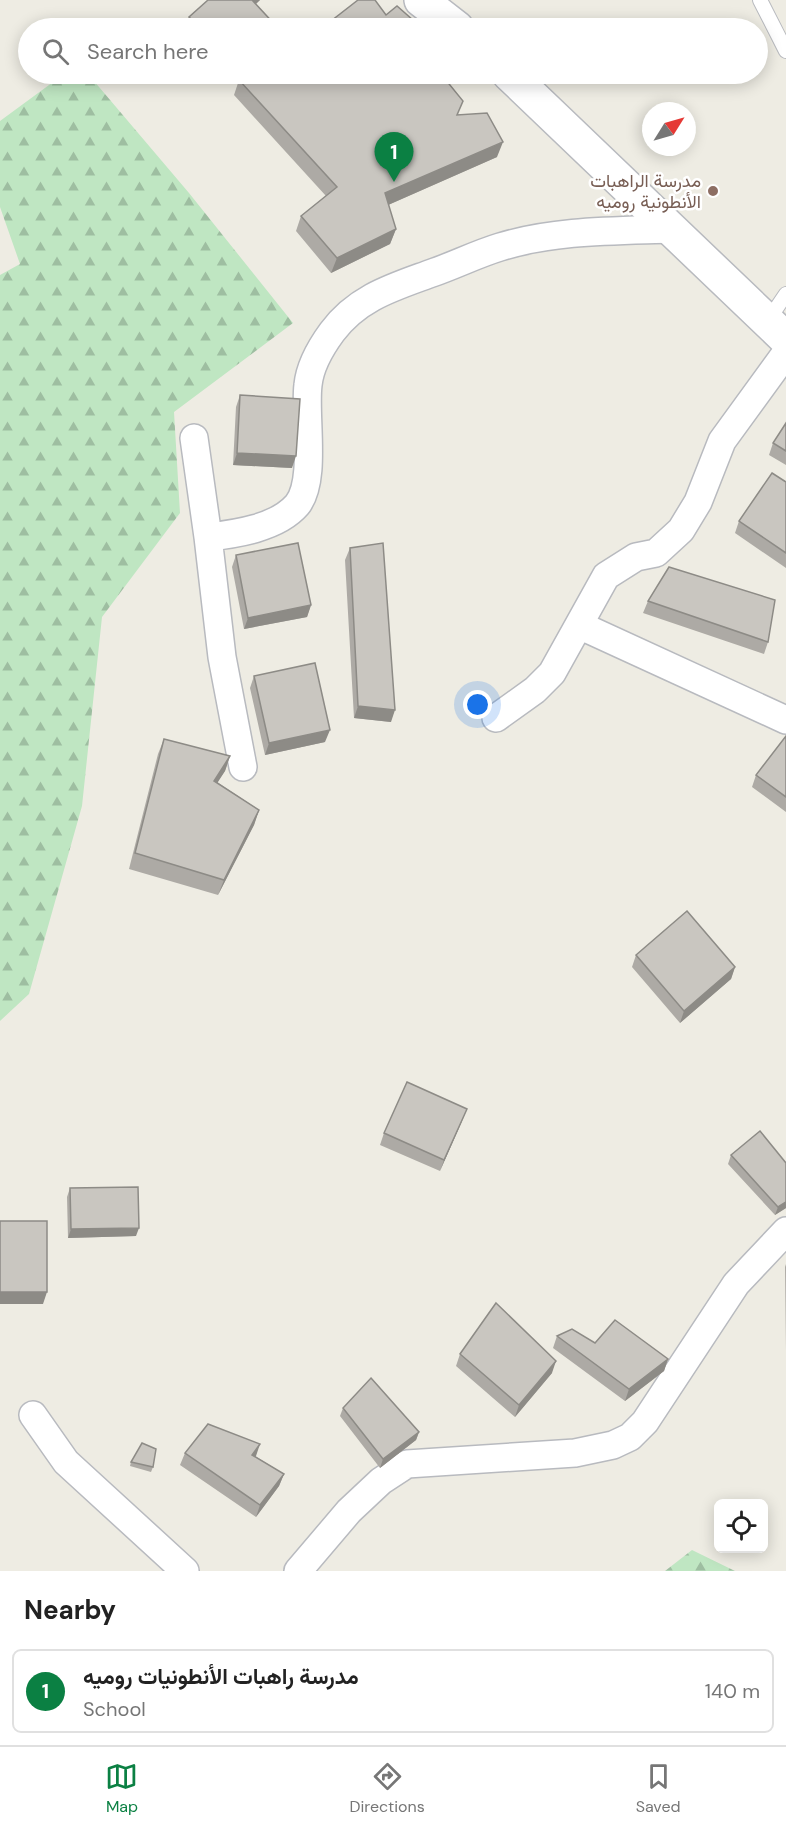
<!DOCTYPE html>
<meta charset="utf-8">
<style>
body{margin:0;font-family:"DM Sans",Vazirmatn,sans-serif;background:#f6f6f6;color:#222}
.controls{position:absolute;right:18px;bottom:18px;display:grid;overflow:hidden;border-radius:9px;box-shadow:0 3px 15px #0003}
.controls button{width:54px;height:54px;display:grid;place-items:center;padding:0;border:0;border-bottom:2px solid #e0e0e0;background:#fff;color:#222;font:30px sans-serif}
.compass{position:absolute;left:642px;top:102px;width:54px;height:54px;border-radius:50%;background:#fff;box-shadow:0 3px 15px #0003;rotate:53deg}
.you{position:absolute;left:478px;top:705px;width:21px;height:21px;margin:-15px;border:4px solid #fff;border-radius:50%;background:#1a73e8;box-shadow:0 0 0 9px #1a73e833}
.badge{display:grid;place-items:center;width:39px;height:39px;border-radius:50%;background:#0b8043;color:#fff;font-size:20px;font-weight:700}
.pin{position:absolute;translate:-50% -50px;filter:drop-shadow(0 2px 3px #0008)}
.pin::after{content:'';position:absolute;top:32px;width:21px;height:18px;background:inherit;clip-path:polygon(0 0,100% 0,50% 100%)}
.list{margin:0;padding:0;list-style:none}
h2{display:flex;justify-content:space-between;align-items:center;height:78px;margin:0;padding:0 24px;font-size:26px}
h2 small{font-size:20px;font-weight:400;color:#767676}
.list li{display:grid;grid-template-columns:39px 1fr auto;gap:18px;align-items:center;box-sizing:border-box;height:84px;margin:0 12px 12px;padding:0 12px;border:2px solid #e0e0e0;border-radius:9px}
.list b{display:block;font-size:22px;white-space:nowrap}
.list p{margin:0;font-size:20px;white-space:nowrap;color:#767676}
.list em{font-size:20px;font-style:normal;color:#767676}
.icon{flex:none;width:33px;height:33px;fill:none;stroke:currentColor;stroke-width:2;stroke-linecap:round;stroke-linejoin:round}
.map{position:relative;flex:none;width:786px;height:1571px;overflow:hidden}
.search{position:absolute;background:#fff;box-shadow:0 3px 15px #0003;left:18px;right:18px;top:18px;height:66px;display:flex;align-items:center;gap:15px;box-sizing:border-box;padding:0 21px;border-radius:33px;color:#767676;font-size:22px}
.sheet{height:174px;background:#fff}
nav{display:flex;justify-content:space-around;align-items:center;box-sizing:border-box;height:84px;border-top:2px solid #e0e0e0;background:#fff;font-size:16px;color:#767676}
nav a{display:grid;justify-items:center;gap:3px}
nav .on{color:#0b8043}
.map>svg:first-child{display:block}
.forest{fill:url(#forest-firs)}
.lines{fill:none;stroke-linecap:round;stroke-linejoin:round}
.service-casing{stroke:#b8babf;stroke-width:16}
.minor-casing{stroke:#b8babf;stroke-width:30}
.tertiary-casing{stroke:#b8babf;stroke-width:36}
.service{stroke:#fff;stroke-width:14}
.minor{stroke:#fff;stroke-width:27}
.tertiary{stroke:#fff;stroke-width:33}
.wall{fill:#adaaa5}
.shaded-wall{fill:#8d8b86}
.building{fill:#c9c6c0;stroke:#8d8b86;stroke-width:1.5}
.education-dot{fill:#8d6e63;stroke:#fff;stroke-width:2}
.labels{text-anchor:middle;stroke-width:5;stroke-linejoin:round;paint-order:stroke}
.education-label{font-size:18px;fill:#785e54;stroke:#fff;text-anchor:end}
</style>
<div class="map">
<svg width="786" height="1571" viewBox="0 0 786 1571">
<defs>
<pattern id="forest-firs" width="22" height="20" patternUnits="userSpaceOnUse" patternTransform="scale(1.5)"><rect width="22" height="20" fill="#bfe6c2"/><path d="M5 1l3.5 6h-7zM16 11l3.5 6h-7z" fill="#9ebea1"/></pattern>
</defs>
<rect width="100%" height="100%" fill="#eeece3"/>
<path class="forest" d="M64 74H88L189 193 293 323 174 412 180 513 102 617 82 806 29 994 0 1021V275L20 264 0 207V121Z
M692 1550 735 1571H665Z"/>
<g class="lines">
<g class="service-casing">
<path id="service" d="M760 0 786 51
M767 322 786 294"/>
</g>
<g class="minor-casing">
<path id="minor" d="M194 438 208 537
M579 625 786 720
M496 718 535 690 552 673 606 576 636 557 656 553 681 530 698 502 722 441 786 353
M243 767 222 657 208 537C236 534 277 528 297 505 317 481 304 415 308 385 310 365 321 347 332 332 358 297 394 287 432 273 455 265 477 254 500 247 555 230 615 231 672 229
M33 1415 66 1462 185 1571
M298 1571 349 1511 381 1481 407 1464 575 1453 613 1445 630 1437 645 1422 736 1284 786 1231"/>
</g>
<g class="tertiary-casing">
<path id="tertiary" d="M421 0 457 28
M509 74 786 339"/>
</g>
<use href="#service" class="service"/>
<use href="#minor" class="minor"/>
<use href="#tertiary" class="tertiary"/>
</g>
<path class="wall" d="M208 0H260L256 4 278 28H185L189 17Z
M227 74H441L458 115 497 157 388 205 396 229 390 244 331 273 296 231 301 216 326 196 234 95 238 83Z
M240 395 292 468 233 465 236 407Z
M786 423V465L769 455 773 443Z
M786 482V568L735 533 739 521Z
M350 548 391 722 354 718 345 560Z
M236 555 311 605 307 617 244 629 232 567Z
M648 601 768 642 764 654 643 613Z
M254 676 325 742 265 755 250 688Z
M786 736V812L752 787 756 775Z
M164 739 230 756 225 771 217 782 259 810 254 825 218 895 129 869 158 754Z
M636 955 735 967 731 979 680 1023 632 967Z
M462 1121 440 1171 380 1145 384 1133Z
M731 1155 786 1163V1208L775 1215 728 1164Z
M70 1188 136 1236 68 1238 67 1197Z
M786 1264V1350L785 1267Z
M557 1336 595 1343 668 1359 664 1371 625 1401 553 1348Z
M460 1354 552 1373 515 1417 456 1366Z
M343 1408 419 1432 416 1440 380 1468 340 1416Z
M185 1453 255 1456 284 1474 279 1486 256 1517 180 1465Z
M131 1462 153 1467 151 1472 130 1466Z"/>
<path class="shaded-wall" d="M250 0H260L245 14Z
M503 142 497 157 379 209 385 193Z
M396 229 390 244 331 273 337 258Z
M237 453 296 456 292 468 233 465Z
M311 605 307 617 244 629 248 618Z
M358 706 395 710 391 722 354 718Z
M330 730 325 742 265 755 269 743Z
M230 756 225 771 209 796 214 781Z
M259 810 254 825 218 895 224 880Z
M735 967 731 979 680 1023 684 1011Z
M467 1109 462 1121 440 1171 444 1160Z
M786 1202V1208L775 1215 778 1207Z
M139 1228 136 1236 68 1238 71 1229Z
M0 1292H47L43 1304H0Z
M668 1359 664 1371 625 1401 629 1389Z
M556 1361 552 1373 515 1417 519 1405Z
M419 1432 416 1440 380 1468 383 1459Z
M260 1444 256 1456 248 1466 252 1455Z
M284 1474 279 1486 256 1517 260 1505Z"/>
<path class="building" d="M208 0H252L278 28H201L189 17Z
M358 0H375L386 15 397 6 422 28H322Z
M248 74H441L463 101 457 115 487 113 503 142 385 193 396 229 337 258 301 216 337 187 239 80Z
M240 395 300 399 296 456 237 453Z
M786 423V451L773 443Z
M772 473 786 482V553L739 521Z
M298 543 311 605 248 618 236 555Z
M383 543 395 710 358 706 350 548Z
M669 567 775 600 768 642 648 601Z
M315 663 330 730 269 743 254 676Z
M786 736V797L756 775Z
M164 739 230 756 214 781 259 810 224 880 135 853Z
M687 911 735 967 684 1011 636 955Z
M407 1082 467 1109 444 1160 384 1133Z
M760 1131 786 1163V1202L778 1207 731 1155Z
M138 1187 139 1228 71 1229 70 1188Z
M0 1221H47V1292H0Z
M496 1303 556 1361 519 1405 460 1354Z
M615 1320 668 1359 629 1389 557 1336 572 1329 595 1343Z
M371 1378 419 1432 383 1459 343 1408Z
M208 1424 260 1444 252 1455 284 1474 260 1505 185 1453Z
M142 1443 156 1449 153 1467 131 1462Z"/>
<circle class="education-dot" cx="713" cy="191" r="6"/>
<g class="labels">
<g class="education-label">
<text x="701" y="187">مدرسة الراهبات<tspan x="701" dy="21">الأنطونية روميه</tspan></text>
</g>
</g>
</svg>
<div class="controls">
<button><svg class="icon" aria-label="locate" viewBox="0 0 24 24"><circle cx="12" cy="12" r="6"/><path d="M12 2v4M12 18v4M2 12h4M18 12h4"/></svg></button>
</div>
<svg class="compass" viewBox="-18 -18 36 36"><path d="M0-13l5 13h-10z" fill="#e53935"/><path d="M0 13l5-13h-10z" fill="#767676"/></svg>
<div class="you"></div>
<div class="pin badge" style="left:394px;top:182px">1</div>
<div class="search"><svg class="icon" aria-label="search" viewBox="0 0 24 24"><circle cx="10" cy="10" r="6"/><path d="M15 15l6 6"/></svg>Search here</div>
</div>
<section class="sheet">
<h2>Nearby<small></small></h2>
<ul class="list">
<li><span class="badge">1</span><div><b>مدرسة راهبات الأنطونيات روميه</b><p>School</p></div><em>140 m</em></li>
</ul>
</section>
<nav>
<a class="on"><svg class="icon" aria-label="map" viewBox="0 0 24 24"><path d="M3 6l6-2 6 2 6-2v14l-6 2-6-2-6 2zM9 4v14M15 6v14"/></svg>Map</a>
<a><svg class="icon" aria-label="directions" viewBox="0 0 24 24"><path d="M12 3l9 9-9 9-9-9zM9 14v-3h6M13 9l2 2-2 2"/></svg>Directions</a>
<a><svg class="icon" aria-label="saved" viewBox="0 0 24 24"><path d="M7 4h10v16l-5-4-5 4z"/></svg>Saved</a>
</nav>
